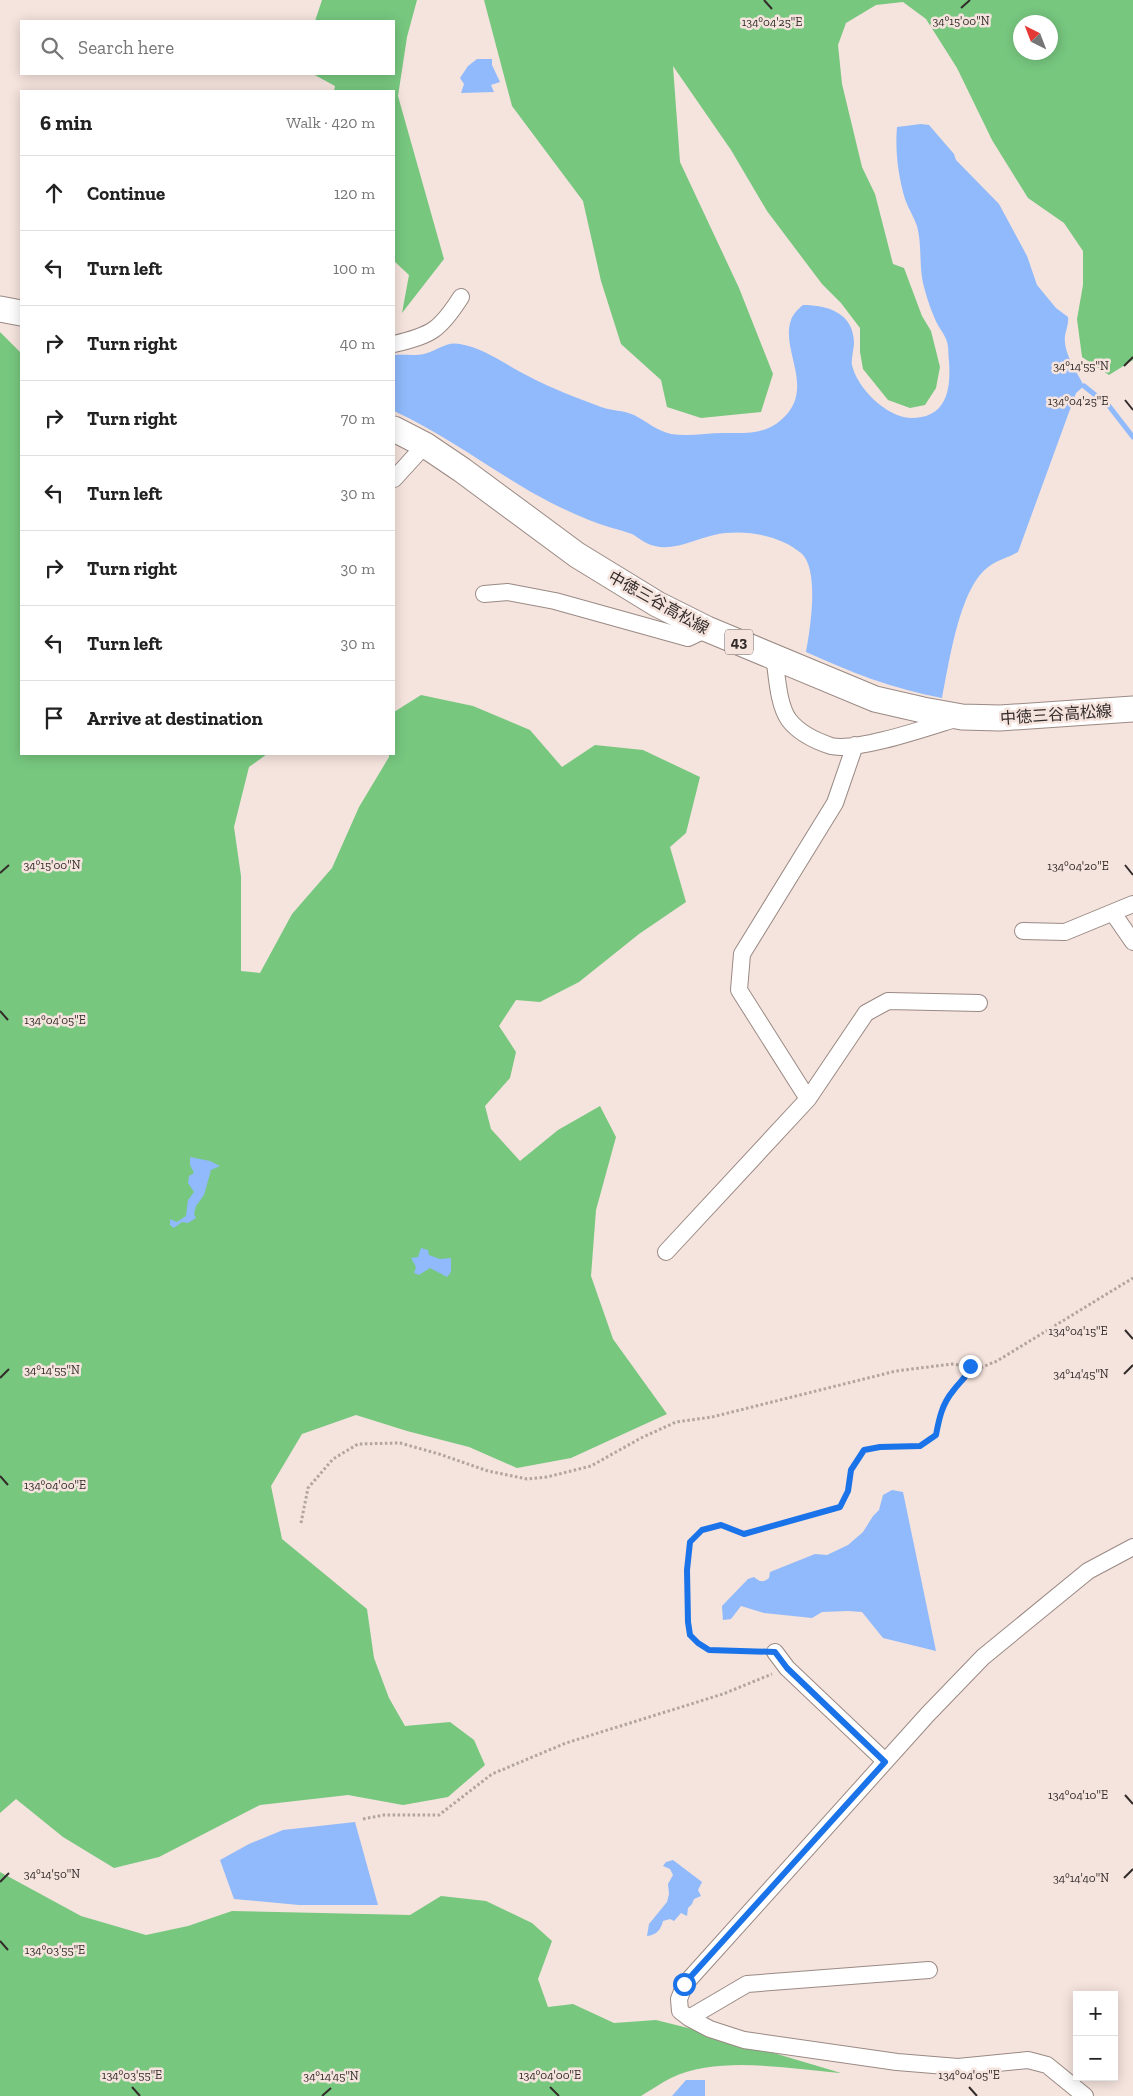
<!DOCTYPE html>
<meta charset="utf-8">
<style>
body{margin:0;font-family:"Zilla Slab","Noto Sans JP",serif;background:#f6f6f6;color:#222}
.controls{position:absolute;right:15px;bottom:15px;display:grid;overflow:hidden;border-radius:0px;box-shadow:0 2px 12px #0003}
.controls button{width:45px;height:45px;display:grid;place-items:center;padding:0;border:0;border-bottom:1px solid #e0e0e0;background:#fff;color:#222;font:25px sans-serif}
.compass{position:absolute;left:1013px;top:15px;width:45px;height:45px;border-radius:50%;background:#fff;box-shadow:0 2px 12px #0003;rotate:318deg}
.stop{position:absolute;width:15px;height:15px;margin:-11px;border:4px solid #1a73e8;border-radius:50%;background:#fff}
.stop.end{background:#1a73e8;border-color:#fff;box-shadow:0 1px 5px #0008}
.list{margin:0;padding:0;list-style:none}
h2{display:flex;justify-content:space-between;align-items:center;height:65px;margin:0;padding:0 20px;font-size:21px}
h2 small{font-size:16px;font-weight:400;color:#767676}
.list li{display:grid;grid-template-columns:32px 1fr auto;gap:15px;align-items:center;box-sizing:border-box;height:75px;padding:0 20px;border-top:1px solid #e0e0e0}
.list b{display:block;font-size:19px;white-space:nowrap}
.list em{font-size:16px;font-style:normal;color:#767676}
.icon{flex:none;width:28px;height:28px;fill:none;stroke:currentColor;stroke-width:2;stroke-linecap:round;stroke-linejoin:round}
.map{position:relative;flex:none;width:1133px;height:2096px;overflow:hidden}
.search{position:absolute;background:#fff;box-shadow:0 2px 12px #0003;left:20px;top:20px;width:375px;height:55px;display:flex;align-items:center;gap:12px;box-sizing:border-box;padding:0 18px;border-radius:0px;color:#767676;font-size:19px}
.panel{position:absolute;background:#fff;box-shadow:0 2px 12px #0003;left:20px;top:90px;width:375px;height:665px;border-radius:0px}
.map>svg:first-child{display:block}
.forest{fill:#77c77f;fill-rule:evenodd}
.water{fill:#90bafb}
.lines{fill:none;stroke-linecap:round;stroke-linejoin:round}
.stream{stroke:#90bafb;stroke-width:5}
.street-casing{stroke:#9a8a84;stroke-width:18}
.primary-casing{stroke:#9a8a84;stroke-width:27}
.path{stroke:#b2a49f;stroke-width:3;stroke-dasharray:2.5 2.5;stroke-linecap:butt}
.street{stroke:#fff;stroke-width:16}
.primary{stroke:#fff;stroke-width:25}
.route{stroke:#1a73e8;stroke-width:6}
.ticks{fill:none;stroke:#322b29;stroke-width:2}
.labels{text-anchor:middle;stroke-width:5;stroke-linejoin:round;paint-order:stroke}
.shield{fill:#f5e3dd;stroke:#6c625f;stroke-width:1}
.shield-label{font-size:15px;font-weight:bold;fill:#322b29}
.street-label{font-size:16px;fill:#322b29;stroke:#f5e3dd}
.ticks-label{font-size:12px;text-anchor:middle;fill:#322b29;stroke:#f5e3dd;stroke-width:5;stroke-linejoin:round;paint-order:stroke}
</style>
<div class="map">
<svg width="1133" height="2096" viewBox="0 0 1133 2096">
<rect width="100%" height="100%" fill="#f5e3dd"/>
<path class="forest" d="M322 0H417L407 37 398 96 444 259 402 313 409 275 394 261V91H334L335 86 313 74H394V21H315Z
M484 0H1133V360L1109 375 1082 357 1077 319 1083 285V251L1064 223 1028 198 992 140 957 68 926 19 903 2 876 5 846 23 838 45 842 84 862 167 875 194 893 264 904 268 922 316 931 331 940 367 936 388 925 405 910 408 888 400 863 369 860 352V328L841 303 822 284 767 211 731 150 673 66 680 162 739 288 773 374 761 412 701 418 667 407 661 380 621 344 601 281 583 201 512 106ZM1050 22V52H1020V22Z
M0 332 21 353V754H267L249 767 234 827 241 876V971L260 973 292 914 332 868 359 807 389 757V754H394V712L421 695 473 706 530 730 562 767 595 745 643 750 700 777 686 833 670 847 686 902 639 934 579 982 540 1002 516 1000 499 1026 516 1052 510 1078 485 1106 491 1129 520 1161 558 1130 600 1106 616 1137 596 1210 591 1276 613 1339 667 1414 571 1458 517 1468 469 1447 407 1431 356 1415 302 1434 271 1486 282 1539 367 1609 374 1658 389 1698 405 1726 450 1722 474 1740 485 1765 448 1797 403 1805 348 1795 260 1805 159 1857 114 1868 63 1837 16 1799 0 1813Z
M0 1872 81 1916 146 1935 188 1926 232 1911 410 1915 441 1896 486 1901 532 1923 552 1941 538 1979 548 2007 573 2004 614 2023 656 2020 700 2031 841 2073C790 2069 719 2055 671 2078 661 2083 651 2090 641 2096H0Z"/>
<path class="water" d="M477 59H492V65L500 82 491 85 494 92 461 93 464 84 460 78 468 66Z
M921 124 929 125 954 154 956 160 999 204 1027 256 1037 285 1056 308 1068 317C1069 324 1066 329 1065 336 1063 353 1077 372 1084 386L1076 393 1018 552C1008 558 996 560 987 568 959 590 949 664 942 698 893 689 850 672 806 652 810 630 820 569 801 553 779 534 741 529 714 535 696 539 674 551 655 546 647 545 639 538 632 534 618 529 603 526 589 520 569 512 549 502 531 492 485 465 442 433 394 411V355C403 354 415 356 424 354 437 351 446 341 460 344 484 348 506 365 528 376 551 388 577 398 601 407 612 411 623 410 634 415 646 421 657 431 671 434 689 437 706 433 724 433 745 433 764 435 781 420 817 389 780 351 791 320 793 314 798 309 803 305 828 305 853 313 854 342 854 350 851 358 852 365 857 388 886 417 911 418 947 418 951 389 949 361 948 355 949 348 947 342 945 334 938 327 935 319 930 308 926 295 923 283 919 265 922 244 917 226 914 217 908 208 905 199 898 175 895 151 897 127Z
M190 1157 210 1161 220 1166 211 1170 204 1195 196 1206 194 1214 196 1218 188 1223 182 1222 174 1228 170 1225V1219L177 1222 186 1216 188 1200 194 1192 188 1183 189 1176 194 1173 190 1165Z
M421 1248 428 1250 429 1255 440 1259 451 1258V1272L447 1277 430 1268 419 1275 414 1273 416 1267 411 1258 418 1257Z
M892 1490 903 1492 936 1651 883 1638 862 1612 848 1611 822 1612 812 1618 764 1613 741 1606 731 1619 723 1620 722 1606 748 1579 754 1577C760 1582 763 1583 769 1578L770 1572 815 1554 827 1555 848 1545 863 1532 873 1516 879 1510 883 1495Z
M355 1822 378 1905H299L234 1899 220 1860 249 1844 283 1830Z
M673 1860 702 1882 698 1890 701 1896 694 1899 692 1904 688 1908 687 1916 681 1913 674 1921 670 1919 663 1921C661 1929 657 1935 647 1936L649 1924 667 1902 669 1894 668 1884 673 1875 670 1869 663 1866 666 1862Z
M686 2080H705V2096H672Z"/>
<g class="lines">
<path class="stream" d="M1084 386 1109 406 1133 437"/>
<g class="street-casing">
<path id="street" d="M394 344C432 335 440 330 461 297
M394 479 425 445
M484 594 508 592 555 601 688 638 707 629
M774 656C777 675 778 705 789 720 799 733 816 741 831 746 857 752 929 727 955 719
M1113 913 1133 942
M1023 931 1065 932 1133 904
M808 1099 739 990 742 954 835 803 855 745
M666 1252 808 1099 866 1013 888 1001 979 1003
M775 1652 787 1668 885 1761
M929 1970 747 1984 689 2018 680 2011 679 1999 685 1984 928 1714 983 1657 1088 1571 1133 1547
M689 2018 710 2029 744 2040 897 2062 958 2067 1028 2060 1047 2065 1085 2096"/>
</g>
<g class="primary-casing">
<path id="primary" d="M0 309 21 313
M394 429 425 445 462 470 577 555 657 604 707 629 875 699 923 710 962 717 1000 718 1133 709"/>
</g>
<path class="path" d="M301 1523 308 1488 333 1459 358 1444 400 1443 439 1454 488 1471 527 1479 547 1477 591 1466 641 1438 676 1422 712 1417 896 1371 952 1364 980 1368 997 1361 1133 1278
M759 1652 709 1649 698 1643 690 1635 688 1622 687 1569 690 1542 702 1530 721 1525 744 1534 840 1507 848 1491 851 1470 864 1450 880 1447H920L936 1435C939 1419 942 1404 953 1391 960 1381 967 1378 970 1365
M363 1819 384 1815H439L492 1774 566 1743 723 1694 772 1674"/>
<use href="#street" class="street"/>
<use href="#primary" class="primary"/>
</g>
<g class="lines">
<path class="route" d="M684 1984 885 1762 787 1668 775 1652 709 1650 698 1643 690 1635 688 1622 687 1570 690 1542 702 1530 721 1525 744 1534 840 1507 848 1491 851 1470 864 1450 880 1447 920 1446 936 1435C939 1419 942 1404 953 1391 960 1381 967 1378 970 1366"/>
</g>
<path class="ticks" d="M764 0 772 9M961 8 970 0M1124 366 1133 357M1125 400 1133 410M1125 865 1133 875M0 873 9 865M0 1011 8 1020M1125 1330 1133 1339M1124 1374 1133 1365M0 1378 9 1369M0 1476 8 1485M1125 1795 1133 1804M1124 1878 1133 1869M0 1882 9 1873M0 1941 8 1950M132 2087 140 2096M550 2087 559 2096M969 2087 977 2096M322 2096 331 2088"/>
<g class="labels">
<rect class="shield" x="725" y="629.5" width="28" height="25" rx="4"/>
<g class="shield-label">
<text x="739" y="647">43</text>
</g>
<g class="street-label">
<text transform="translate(659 602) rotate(29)" y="6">中徳三谷高松線</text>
<text transform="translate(1056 714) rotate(-4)" y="6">中徳三谷高松線</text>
</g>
</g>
<g class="ticks-label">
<text x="961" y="25">34°15'00"N</text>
<text x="772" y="26">134°04'25"E</text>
<text x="1081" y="370">34°14'55"N</text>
<text x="1078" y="405">134°04'25"E</text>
<text x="52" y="869">34°15'00"N</text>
<text x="1078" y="870">134°04'20"E</text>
<text x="55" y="1024">134°04'05"E</text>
<text x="1078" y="1335">134°04'15"E</text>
<text x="52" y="1374">34°14'55"N</text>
<text x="1081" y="1378">34°14'45"N</text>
<text x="55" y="1489">134°04'00"E</text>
<text x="1078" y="1799">134°04'10"E</text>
<text x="52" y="1878">34°14'50"N</text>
<text x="1081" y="1882">34°14'40"N</text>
<text x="55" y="1954">134°03'55"E</text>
<text x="132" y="2079">134°03'55"E</text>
<text x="550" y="2079">134°04'00"E</text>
<text x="969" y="2079">134°04'05"E</text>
<text x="331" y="2080">34°14'45"N</text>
</g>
</svg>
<div class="controls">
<button>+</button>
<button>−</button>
</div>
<svg class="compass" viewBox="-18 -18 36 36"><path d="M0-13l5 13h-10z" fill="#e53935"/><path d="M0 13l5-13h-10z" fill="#767676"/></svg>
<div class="stop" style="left:684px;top:1984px"></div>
<div class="stop end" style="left:970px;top:1366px"></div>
<div class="search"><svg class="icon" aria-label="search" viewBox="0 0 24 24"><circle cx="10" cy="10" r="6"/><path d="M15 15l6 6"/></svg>Search here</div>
<section class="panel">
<h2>6 min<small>Walk · 420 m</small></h2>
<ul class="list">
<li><svg class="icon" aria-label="ahead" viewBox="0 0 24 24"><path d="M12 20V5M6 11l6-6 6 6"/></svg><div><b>Continue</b></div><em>120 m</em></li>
<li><svg class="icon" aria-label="left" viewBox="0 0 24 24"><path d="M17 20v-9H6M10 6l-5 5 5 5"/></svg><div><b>Turn left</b></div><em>100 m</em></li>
<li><svg class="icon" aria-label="right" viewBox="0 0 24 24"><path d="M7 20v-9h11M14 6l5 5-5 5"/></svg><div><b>Turn right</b></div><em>40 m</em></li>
<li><svg class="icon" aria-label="right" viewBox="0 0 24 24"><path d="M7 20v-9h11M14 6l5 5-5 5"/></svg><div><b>Turn right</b></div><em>70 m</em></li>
<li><svg class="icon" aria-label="left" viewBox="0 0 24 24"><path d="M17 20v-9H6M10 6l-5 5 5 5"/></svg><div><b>Turn left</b></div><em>30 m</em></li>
<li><svg class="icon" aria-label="right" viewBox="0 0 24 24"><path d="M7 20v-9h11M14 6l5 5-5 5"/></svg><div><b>Turn right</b></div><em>30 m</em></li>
<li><svg class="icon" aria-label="left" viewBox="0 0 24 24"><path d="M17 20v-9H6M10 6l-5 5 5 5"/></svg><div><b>Turn left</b></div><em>30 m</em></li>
<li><svg class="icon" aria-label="arrive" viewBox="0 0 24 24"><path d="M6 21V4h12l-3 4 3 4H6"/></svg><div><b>Arrive at destination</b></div></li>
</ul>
</section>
</div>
